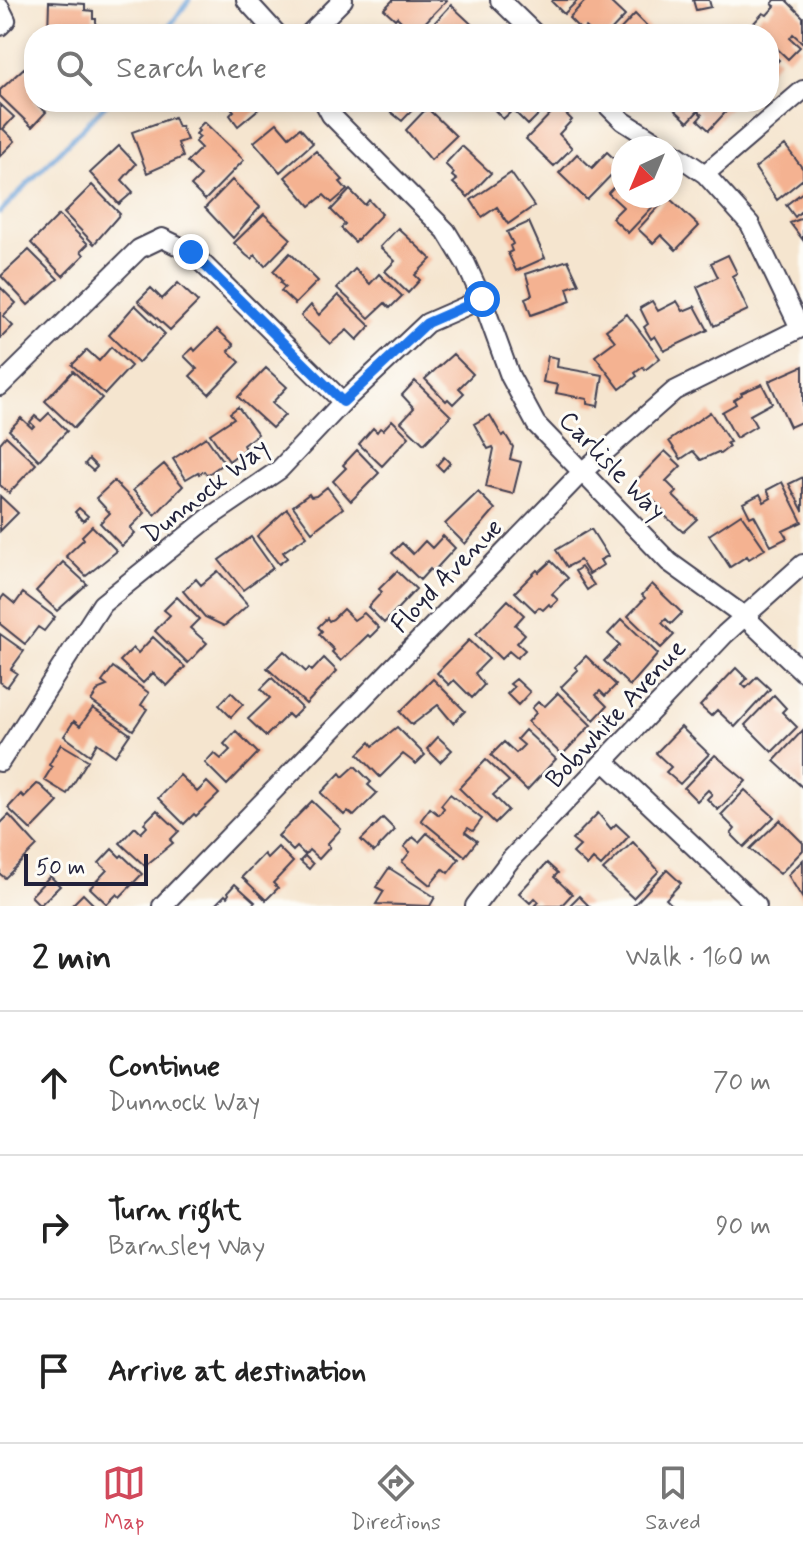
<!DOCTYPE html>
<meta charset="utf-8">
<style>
body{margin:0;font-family:Mynerve,sans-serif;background:#f6f6f6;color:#222}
.compass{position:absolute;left:611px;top:136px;width:72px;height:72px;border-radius:50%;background:#fff;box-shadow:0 4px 12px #0003;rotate:224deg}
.scale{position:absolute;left:24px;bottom:20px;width:124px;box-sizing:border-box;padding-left:8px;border:4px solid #22223b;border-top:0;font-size:22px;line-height:28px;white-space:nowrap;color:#22223b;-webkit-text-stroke:6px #fdfcf7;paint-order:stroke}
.stop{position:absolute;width:24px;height:24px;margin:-18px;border:6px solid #1a73e8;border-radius:50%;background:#fff}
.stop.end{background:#1a73e8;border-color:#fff;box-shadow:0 2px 8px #0008}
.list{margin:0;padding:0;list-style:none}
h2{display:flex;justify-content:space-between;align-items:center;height:104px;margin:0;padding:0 32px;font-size:34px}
h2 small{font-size:26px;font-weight:400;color:#767676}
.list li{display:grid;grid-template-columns:52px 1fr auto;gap:24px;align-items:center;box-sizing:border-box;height:144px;padding:0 32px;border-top:2px solid #e0e0e0}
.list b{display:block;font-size:30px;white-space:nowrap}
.list p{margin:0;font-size:26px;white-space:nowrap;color:#767676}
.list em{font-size:26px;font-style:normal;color:#767676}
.icon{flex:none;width:44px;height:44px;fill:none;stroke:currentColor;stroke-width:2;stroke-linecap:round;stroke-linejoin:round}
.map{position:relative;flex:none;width:803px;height:906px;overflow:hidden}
.search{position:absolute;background:#fff;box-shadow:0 4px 12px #0003;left:24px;right:24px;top:24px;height:88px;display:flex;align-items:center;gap:20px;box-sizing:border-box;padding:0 28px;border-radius:32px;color:#767676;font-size:30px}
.sheet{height:536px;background:#fff}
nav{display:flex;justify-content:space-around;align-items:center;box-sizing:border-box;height:112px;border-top:2px solid #e0e0e0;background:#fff;font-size:22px;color:#767676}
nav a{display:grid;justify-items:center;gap:4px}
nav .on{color:#d1495b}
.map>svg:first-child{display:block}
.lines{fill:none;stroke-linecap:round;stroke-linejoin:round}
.stream{stroke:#6aa1d8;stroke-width:5}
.building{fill:#f4b291}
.minor-casing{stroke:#423f51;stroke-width:22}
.minor{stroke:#fff;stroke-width:18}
.route{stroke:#1a73e8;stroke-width:10}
.labels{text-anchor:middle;stroke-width:6;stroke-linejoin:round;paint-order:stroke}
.street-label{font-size:26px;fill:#22223b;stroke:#fdfcf7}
</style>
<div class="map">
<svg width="803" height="906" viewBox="0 0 803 906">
<rect width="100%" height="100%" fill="#fdfcf7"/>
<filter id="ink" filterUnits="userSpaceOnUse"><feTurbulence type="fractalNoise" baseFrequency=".0125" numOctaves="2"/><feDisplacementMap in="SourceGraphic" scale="16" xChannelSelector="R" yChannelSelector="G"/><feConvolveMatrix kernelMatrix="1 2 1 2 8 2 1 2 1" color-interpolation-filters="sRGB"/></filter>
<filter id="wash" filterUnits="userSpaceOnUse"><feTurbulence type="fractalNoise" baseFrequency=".006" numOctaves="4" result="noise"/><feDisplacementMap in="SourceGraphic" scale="32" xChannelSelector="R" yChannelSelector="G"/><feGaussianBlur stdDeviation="1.8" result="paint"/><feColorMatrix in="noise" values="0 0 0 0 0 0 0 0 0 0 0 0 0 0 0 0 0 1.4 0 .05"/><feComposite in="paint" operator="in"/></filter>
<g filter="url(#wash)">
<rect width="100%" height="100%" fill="#f5e5cf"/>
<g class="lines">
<path class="stream" d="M164 34 189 0
M0 212 108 102"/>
</g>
<g id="blocks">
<path class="building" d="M393 0H447L414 34 397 17 395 19 384 9Z
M553 0H578L564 14 552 2Z
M586 0H608L625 16 608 34H594L586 27 582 31 569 18Z
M693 0H709L711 7 696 10Z
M775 0H786L803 17V43L793 34 790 38 800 47 788 59 769 41V34H762L752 25 763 13 767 15 775 6 772 4Z
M49 2 85 4V10L93 11V19H96V34H48Z
M451 5 482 34H424Z
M635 14 655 34H616Z
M769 51 779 60 769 71Z
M24 68 34 78V102L46 112 32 127 0 96V90Z
M226 102H267L238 126 230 115 234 111Z
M378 102H420L402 121Z
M491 102H551L528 125 513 110 503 119 489 104Z
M680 102H735L709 130 698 120 702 115 698 111 688 122 674 109Z
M0 104 14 117 3 129 15 141 0 156Z
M558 106 572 120 559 134 572 148 554 166 526 139Z
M427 108 456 136 431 160 406 130Z
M174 117 178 127 181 126 187 140 178 143 183 157 147 173 132 132Z
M204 122 244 160 205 200 191 186 201 176 187 162 201 148 195 142 200 137 196 134 199 131 197 129Z
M277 123 289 137 300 128 313 143 280 172 254 142Z
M785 145 803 169V179L777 200 755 168Z
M119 146 136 164 122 180 133 192 119 204 90 173Z
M462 146 491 173 468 197 453 183 457 180 452 176 454 173 445 164Z
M316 151 343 180 340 182 347 190 332 203 324 195 310 206 285 177Z
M607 152 621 165 587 200 559 173 577 154 592 168Z
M511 173 534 206 508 224 497 207 482 217 471 200Z
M623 177V196L661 198 628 233 612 218 623 207 608 193Z
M232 180 260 207 233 238 205 208Z
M92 185 120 214 94 244 64 213Z
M350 190 365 205 369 200 382 214 355 242 341 228 345 224 331 210Z
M803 192V216L800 212 795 217 786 205Z
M668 197 699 226 676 250 661 235 653 243 638 229Z
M264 214 291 239 265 266 255 255 251 259 246 255 234 243Z
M59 215 88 244 81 251 84 255 63 276 31 243Z
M803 218V240L790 223Z
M529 222 545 258 516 271 508 253 512 251 510 246 513 244 507 232Z
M398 228 431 259 415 275 420 280 408 293 385 271 395 261 380 247Z
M29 250 58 279 28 305 1 276Z
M290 253 318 281 295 304 281 291 285 287 280 283 282 281 273 271Z
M728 255 737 273 732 276 748 310 714 326 697 287 718 277 711 263Z
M568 260 579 284 567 288 571 301 531 315 525 298 532 295 526 274Z
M355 269 370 284 379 274 402 296 390 308 385 303 369 318 337 288Z
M178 283 198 302 170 330 138 301 151 288 162 299Z
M0 287 16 303 3 316 13 326 0 339Z
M338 295 370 326 357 340 347 330 330 344 301 316 311 305 319 315Z
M652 301 658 311 677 301 683 311 695 306 708 330 664 351 655 336 651 339 644 327 648 324 640 308Z
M135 305 165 334 138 363 109 335Z
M627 314 660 358 645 370 643 367 635 373 637 376 620 389 595 356 615 341 606 330Z
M217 329 234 345 228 351 240 362 209 394 190 376 197 369 184 356 193 348 195 351Z
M111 347 131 366 105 394 72 365 87 350 99 361Z
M453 354 473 374 459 388 464 393 453 404 448 399 446 401 425 379Z
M548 356 558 358 557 367 603 375 598 406 587 404V399L556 393 558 385 543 382Z
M803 366V421L790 427 769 381Z
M266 368 287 387 272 403 285 415 272 428 238 397Z
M73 371 102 398 74 428 45 401Z
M415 381 451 416 424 444 401 422 414 408 402 395Z
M762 384 772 403 750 415 756 426 736 438 722 412 736 404 734 400 742 395 741 393Z
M238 407 258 434 243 445 245 449 229 461 210 434 234 418 230 413Z
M710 412 730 442 727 443 729 447 720 454 718 452 701 460 693 451 681 459 669 441Z
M49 413 67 431 39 460 9 430 21 418 32 428 34 426 30 422 35 416 41 421Z
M490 415 502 436 505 434 513 447 510 459 521 462 513 494 486 487 494 449 493 447 488 449 474 424Z
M392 420 409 437 382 466 359 444 373 428 377 432 380 428 383 430Z
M6 436 36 464 9 493 0 485V443Z
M206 437 224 463 207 475 204 471 199 474 198 472 186 479 173 459Z
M357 450 379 473 351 501 333 481 346 468 343 465Z
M665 451 681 466 666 481 677 492 673 496 697 519 683 532 664 515 666 513 646 493 644 496 632 485Z
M444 457 450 463 443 471 437 465Z
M89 459 97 467 93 471 85 464Z
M164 464 183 486 155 515 133 490Z
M803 477V511L789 484Z
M114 481 145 513 130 528 135 533 122 546 100 523 110 513 96 498Z
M782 482 802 522 783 531 787 538 771 546 754 515 750 517 743 503 760 494 764 502 771 498 767 490Z
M327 487 343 508 312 532 293 506 309 494 311 497 316 496Z
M478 492 495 509 465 544 445 524Z
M0 496 18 513 0 531Z
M79 508 88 516 83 521 75 512Z
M287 509 307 536 283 552 287 558 279 564 257 536Z
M741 514 765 549 749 559 747 556 730 567 709 535Z
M92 526 117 551 86 576 66 556 84 539 82 536Z
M591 529 608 556 600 560 603 565 589 574 580 560 567 567 556 550Z
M443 536 455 548 433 572 430 569 420 580 392 553 402 543 413 554 425 541 432 548Z
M251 537 273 568 243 590 219 560Z
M551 561 568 578 552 594 558 600 551 607 549 604 543 610 539 607 535 611 515 592 537 570 539 572Z
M63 562 87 584 57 611 36 591Z
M581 567 594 585 587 590 575 571Z
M218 571 248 605 224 626 205 617 183 591 196 579 201 585Z
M397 571 416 589 384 623 368 607 382 592 379 589Z
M652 584 682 613 671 624 666 619 662 623 674 635 661 648 628 616 645 598 642 595Z
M23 593 55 617 44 631 38 627 25 644 0 624V600L4 595 15 604Z
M177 597 199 619 190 628 207 643 188 663 155 631 170 615 164 610Z
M508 600 524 615 515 625 525 634 517 643 525 650 517 658 509 651 501 659 476 634Z
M343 609 354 620 364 613 379 628 370 637 368 635 341 661 332 652 334 650 319 634 322 631 318 627 327 618 329 621 333 619Z
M622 619 658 654 630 686 604 661 620 645 608 634Z
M0 634 24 651 11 669 17 673 7 687 0 682Z
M153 637 185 667 167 686 153 673 143 683 120 661 133 648 138 653Z
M469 640 489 659 475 673 484 685 472 698 454 680 449 685 437 673Z
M284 651 306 672 309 668 312 671 324 658 337 671 306 704 267 668Z
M586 656 616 685 605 696 600 691 596 695 607 706 594 720 561 687 578 670 575 667Z
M113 667 149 693 141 705 147 709 133 730 91 701 99 689 107 686 102 682Z
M736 668 747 679 742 684 746 688 757 677 770 689 735 727 717 710 711 716 700 706Z
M272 678 302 708 292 718 288 714 266 736 248 719 270 698 261 689Z
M433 679 465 711 453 723 438 705 412 725 400 712Z
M516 679 530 692 518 705 507 694 514 687 510 684Z
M231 692 243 704 231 717 219 705Z
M558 693 591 725 562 755 528 722 536 713 532 708 538 702 545 706Z
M774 695 786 708 782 712 797 727 772 752 745 725Z
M93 708 130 734 115 756 97 743 90 755 64 736 74 721 80 726Z
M397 727 425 755 416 764 403 754 380 777 358 754 370 742 373 746Z
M681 727 709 754 680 784 666 772 671 767 656 753Z
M525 730 556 759 527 790 491 755 504 742 516 753 524 745 517 739Z
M803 730V788L774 761Z
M236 731 258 753 227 785 205 763 214 753 221 759 230 750 224 744Z
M438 737 452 750 440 762 427 749Z
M61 744 88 760 67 794 44 780 52 767 49 765Z
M715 755 746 781 718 810 707 799 712 794 708 790 697 801 684 788Z
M486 760 509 781 493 795 508 810 495 823 459 788Z
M355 766 371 782 368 785 377 793 354 816 348 811 344 815 321 793 340 773 343 777Z
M180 775 197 792 207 782 219 794 196 816 194 814 184 824 158 798Z
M37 784 40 785 58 802 31 830 8 808 21 794 24 797Z
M745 790 774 817 744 847 731 834 735 829 721 815Z
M450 794 482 819 473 831 468 828 465 832 477 841 465 856 421 820 430 808 439 815 444 808 441 805Z
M312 801 341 829 327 844 330 847 319 859 309 850 305 855 297 847 293 851 278 836Z
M157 810 179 831 170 840 173 843 145 866 120 843 135 827 141 833 147 827 144 823Z
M598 813 611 829 616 824 629 836 601 866 593 859 587 866 573 853 580 846 572 840Z
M9 815 37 846 5 878 0 874V824Z
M383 818 395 830 374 852 361 840Z
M780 820 803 843V850L780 874 750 849Z
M427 833 459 859 448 873 443 869 430 885 402 862 410 852 404 847 413 837 419 842Z
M633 842 659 871 633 898 603 870Z
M278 847 293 862 273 883 278 888 266 900 242 877 264 854 267 858Z
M112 849 120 857 122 855 142 874 120 897 117 894 107 904 90 888 107 870 99 863Z
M305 856 313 864 309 869 300 861Z
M803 860V899L788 875Z
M547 863 558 873 554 877 572 894 561 906H535L539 902 535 898 530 903 519 893Z
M389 868 435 897 430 906 376 904 384 891 376 887Z
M667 870 681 883 666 899 673 906H633Z
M50 876 60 886 40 905 31 896Z
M235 884 255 902 251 906H214L225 895 227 897 229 894 228 892Z
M83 894 95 906H71Z
M579 896 589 906H569Z"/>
</g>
</g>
<g filter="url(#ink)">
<use href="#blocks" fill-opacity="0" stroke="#423f51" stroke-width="2"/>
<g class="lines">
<g class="minor-casing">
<path id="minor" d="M246 0 277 34
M500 0 535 34
M0 8 6 20 0 26
M309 34 343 0
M324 102 331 115 446 231 466 264 482 299 510 376 536 424 669 562 744 616 803 672
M604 102 623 121 666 148
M671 151 705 174 750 224 800 328
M705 174 803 90
M0 386 139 249 162 238 191 252 343 402
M0 762 102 604 210 517 279 470 343 402 427 323 482 299
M605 762 757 906
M162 906 581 473 674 391 803 327
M475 906 511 859 725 634 803 564"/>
</g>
<use href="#minor" class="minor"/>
</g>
</g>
<g class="lines" filter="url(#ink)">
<path class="route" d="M191 252 343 402 427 323 482 299"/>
</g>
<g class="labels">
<g class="street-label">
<text transform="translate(613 465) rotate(46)" y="9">Carlisle Way</text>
<text transform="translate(205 490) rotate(-38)" y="9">Dunnock Way</text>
<text transform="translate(446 575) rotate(-46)" y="9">Floyd Avenue</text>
<text transform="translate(615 713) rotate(-47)" y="9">Bobwhite Avenue</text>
</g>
</g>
</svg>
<svg class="compass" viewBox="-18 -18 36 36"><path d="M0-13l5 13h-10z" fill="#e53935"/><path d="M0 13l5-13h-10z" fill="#767676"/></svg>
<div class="scale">50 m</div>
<div class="stop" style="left:482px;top:299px"></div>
<div class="stop end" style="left:191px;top:252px"></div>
<div class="search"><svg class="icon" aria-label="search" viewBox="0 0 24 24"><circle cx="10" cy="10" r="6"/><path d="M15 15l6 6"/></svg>Search here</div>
</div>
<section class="sheet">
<h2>2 min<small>Walk · 160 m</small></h2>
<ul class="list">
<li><svg class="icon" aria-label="ahead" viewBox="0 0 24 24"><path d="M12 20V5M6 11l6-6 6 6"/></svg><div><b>Continue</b><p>Dunnock Way</p></div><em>70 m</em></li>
<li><svg class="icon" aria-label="right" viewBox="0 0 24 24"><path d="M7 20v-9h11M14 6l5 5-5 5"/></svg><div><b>Turn right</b><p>Barnsley Way</p></div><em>90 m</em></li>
<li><svg class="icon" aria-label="arrive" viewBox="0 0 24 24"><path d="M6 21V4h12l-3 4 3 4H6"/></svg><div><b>Arrive at destination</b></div></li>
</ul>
</section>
<nav>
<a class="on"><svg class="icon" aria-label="map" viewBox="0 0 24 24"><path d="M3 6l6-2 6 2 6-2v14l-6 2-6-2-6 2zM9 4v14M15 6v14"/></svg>Map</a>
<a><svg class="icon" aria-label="directions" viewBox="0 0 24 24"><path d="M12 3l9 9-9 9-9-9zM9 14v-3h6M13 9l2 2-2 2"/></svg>Directions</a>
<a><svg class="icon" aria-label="saved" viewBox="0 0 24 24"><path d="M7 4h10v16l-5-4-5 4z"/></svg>Saved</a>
</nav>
